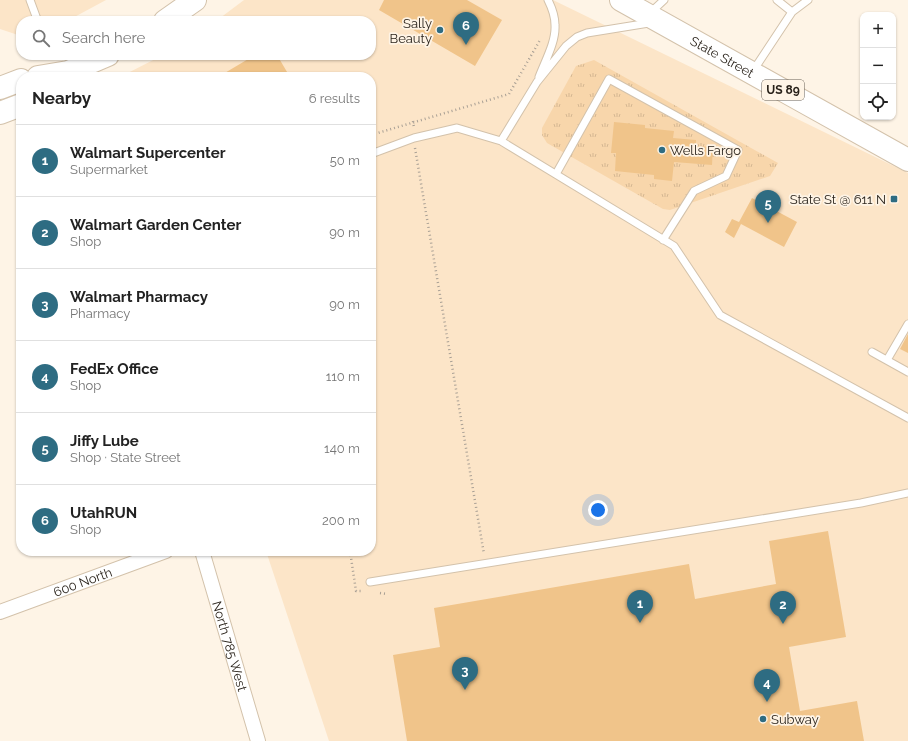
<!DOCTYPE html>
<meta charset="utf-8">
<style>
body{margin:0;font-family:Raleway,sans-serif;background:#f6f6f6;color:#222}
.controls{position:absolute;right:12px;top:12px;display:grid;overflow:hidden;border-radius:8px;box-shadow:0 1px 3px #0004}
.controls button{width:36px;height:36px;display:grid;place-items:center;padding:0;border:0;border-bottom:1px solid #e0e0e0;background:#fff;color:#222;font:20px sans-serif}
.you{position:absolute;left:598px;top:510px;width:14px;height:14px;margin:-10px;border:3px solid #fff;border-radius:50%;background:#1a73e8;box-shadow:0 0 0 6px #1a73e833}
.badge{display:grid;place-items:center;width:26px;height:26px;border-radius:50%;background:#2e6c82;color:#fff;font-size:13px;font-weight:700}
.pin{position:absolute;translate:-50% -33px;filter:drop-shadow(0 1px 2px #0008)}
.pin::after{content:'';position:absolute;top:21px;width:14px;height:12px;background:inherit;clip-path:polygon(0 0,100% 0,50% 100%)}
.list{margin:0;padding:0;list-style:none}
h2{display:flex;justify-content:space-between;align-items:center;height:52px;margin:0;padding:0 16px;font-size:17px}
h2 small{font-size:13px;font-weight:400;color:#767676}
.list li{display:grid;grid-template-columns:26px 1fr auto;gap:12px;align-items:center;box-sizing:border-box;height:72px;padding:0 16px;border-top:1px solid #e0e0e0}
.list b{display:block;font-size:15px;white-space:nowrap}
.list p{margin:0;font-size:13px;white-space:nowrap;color:#767676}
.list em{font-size:13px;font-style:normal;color:#767676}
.icon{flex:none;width:22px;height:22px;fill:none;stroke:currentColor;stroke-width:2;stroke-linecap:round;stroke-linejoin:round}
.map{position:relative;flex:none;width:908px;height:741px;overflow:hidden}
.search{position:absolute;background:#fff;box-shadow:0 1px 3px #0004;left:16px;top:16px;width:360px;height:44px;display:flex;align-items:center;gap:10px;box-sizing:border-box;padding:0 14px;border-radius:16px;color:#767676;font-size:15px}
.panel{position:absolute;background:#fff;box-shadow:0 1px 3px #0004;left:16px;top:72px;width:360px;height:484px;border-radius:16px}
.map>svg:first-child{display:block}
.built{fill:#fce5c8}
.grass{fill:url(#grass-tufts)}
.building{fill:#f0c48a}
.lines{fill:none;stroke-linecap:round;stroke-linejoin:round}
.service-casing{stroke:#d3c2ab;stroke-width:9}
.minor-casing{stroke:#d3c2ab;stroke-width:16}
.primary-casing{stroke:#d3c2ab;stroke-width:24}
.path{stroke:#a9a095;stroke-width:2.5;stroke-dasharray:1 3;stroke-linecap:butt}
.service{stroke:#fff;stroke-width:7}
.minor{stroke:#fff;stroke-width:14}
.primary{stroke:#fff;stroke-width:22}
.poi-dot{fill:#2e6c82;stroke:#fef4e6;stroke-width:1.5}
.labels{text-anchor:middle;stroke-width:3.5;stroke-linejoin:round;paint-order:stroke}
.shield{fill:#fef4e6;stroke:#675f55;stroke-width:1}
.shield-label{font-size:12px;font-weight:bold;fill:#261f17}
.poi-label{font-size:13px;fill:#261f17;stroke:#fef4e6;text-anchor:end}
.street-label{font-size:13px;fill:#261f17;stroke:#fef4e6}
</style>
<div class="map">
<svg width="908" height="741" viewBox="0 0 908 741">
<defs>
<pattern id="grass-tufts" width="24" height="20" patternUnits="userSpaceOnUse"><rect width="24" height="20" fill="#f8d6ab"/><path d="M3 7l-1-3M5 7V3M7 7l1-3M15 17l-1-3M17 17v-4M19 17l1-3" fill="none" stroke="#d4b792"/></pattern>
</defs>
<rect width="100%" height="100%" fill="#fef4e6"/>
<path class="built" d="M0 0H106L67 21H21V36L0 29Z
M244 0H553L908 173V741H329L266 551H371V77H120L163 55H371V21H216Z"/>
<path class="grass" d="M594 60 778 163 770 176 670 210 663 209 547 143 542 135V128L576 66Z"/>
<path class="building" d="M384 0H467L502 20 475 66 379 10Z
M255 55H277L290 77H218Z
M614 122 645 125V128L674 131 673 138 696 140V146L713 147 712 165 674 162 672 181 654 179V175L615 171 616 153H611Z
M752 198 797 222 784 247 741 224 734 238 725 232 732 219 739 222Z
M908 334V353L900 349Z
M828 531 846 637 789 647 800 711 857 701 864 741H407L393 655 440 647 434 608 689 564 695 599 776 584 769 541Z"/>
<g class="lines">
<g class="service-casing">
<path id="service" d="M30 0 37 19
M792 12 808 0
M650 13 664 0
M753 71 792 12 777 0
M539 77C545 61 556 42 555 25 555 16 552 8 548 0
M501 141 537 82 566 46 577 37 587 33 649 23
M371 154 414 138 457 128 501 141 674 246 720 315 908 418
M556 174 609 79 738 150 726 176 694 191 663 240
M872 352 908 372
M887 360 908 324
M370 582 861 503 908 493"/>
</g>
<g class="minor-casing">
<g id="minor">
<path id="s1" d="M202 551 258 741"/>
<path id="s2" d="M0 612 166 551"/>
</g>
</g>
<g class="primary-casing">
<g id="primary">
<path id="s3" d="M621 0 908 160"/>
<path d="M165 21 195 0"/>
<path d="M38 77 68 72 108 55"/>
<path d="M0 88 21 80"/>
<path d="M0 113 21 105"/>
</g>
</g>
<path class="path" d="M413 121 414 128
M371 135 509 94 540 40
M415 148 484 554
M350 551 356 591H363
M380 593 387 594"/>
<use href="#service" class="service"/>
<use href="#minor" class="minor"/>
<use href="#primary" class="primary"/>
</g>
<g class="poi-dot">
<circle cx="440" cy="30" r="4"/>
<circle cx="662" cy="150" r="4"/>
<rect x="890" y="195" width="8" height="8" rx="2"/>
<circle cx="763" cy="719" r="4"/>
</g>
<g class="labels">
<rect class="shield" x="762" y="80" width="42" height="20" rx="3"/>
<g class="shield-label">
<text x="783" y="94">US 89</text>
</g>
<g class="poi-label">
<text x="432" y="28">Sally<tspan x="432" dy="15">Beauty</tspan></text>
<text x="670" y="155" text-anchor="start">Wells Fargo</text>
<text x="886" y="204">State St @ 611 N</text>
<text x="771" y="724" text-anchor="start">Subway</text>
</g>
<g class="street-label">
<text dy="5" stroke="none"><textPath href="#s3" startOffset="116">State Street</textPath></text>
<text dy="5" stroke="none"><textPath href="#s2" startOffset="88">600 North</textPath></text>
<text dy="5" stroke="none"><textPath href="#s1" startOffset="99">North 785 West</textPath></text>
</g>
</g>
</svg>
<div class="controls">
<button>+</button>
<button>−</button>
<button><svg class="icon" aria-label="locate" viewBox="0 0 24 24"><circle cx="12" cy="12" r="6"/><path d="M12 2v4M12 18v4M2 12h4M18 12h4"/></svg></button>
</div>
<div class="you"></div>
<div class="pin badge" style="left:640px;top:623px">1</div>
<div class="pin badge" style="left:783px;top:624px">2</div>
<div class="pin badge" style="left:465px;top:690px">3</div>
<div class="pin badge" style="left:767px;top:702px">4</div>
<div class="pin badge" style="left:768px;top:223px">5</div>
<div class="pin badge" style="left:466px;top:45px">6</div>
<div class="search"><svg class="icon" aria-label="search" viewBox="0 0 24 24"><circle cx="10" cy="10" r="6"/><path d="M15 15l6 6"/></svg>Search here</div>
<section class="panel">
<h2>Nearby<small>6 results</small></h2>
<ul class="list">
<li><span class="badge">1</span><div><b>Walmart Supercenter</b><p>Supermarket</p></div><em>50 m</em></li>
<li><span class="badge">2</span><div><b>Walmart Garden Center</b><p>Shop</p></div><em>90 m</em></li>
<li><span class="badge">3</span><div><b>Walmart Pharmacy</b><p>Pharmacy</p></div><em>90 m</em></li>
<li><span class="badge">4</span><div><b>FedEx Office</b><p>Shop</p></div><em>110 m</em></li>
<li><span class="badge">5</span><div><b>Jiffy Lube</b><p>Shop · State Street</p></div><em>140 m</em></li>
<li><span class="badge">6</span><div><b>UtahRUN</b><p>Shop</p></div><em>200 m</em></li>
</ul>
</section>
</div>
